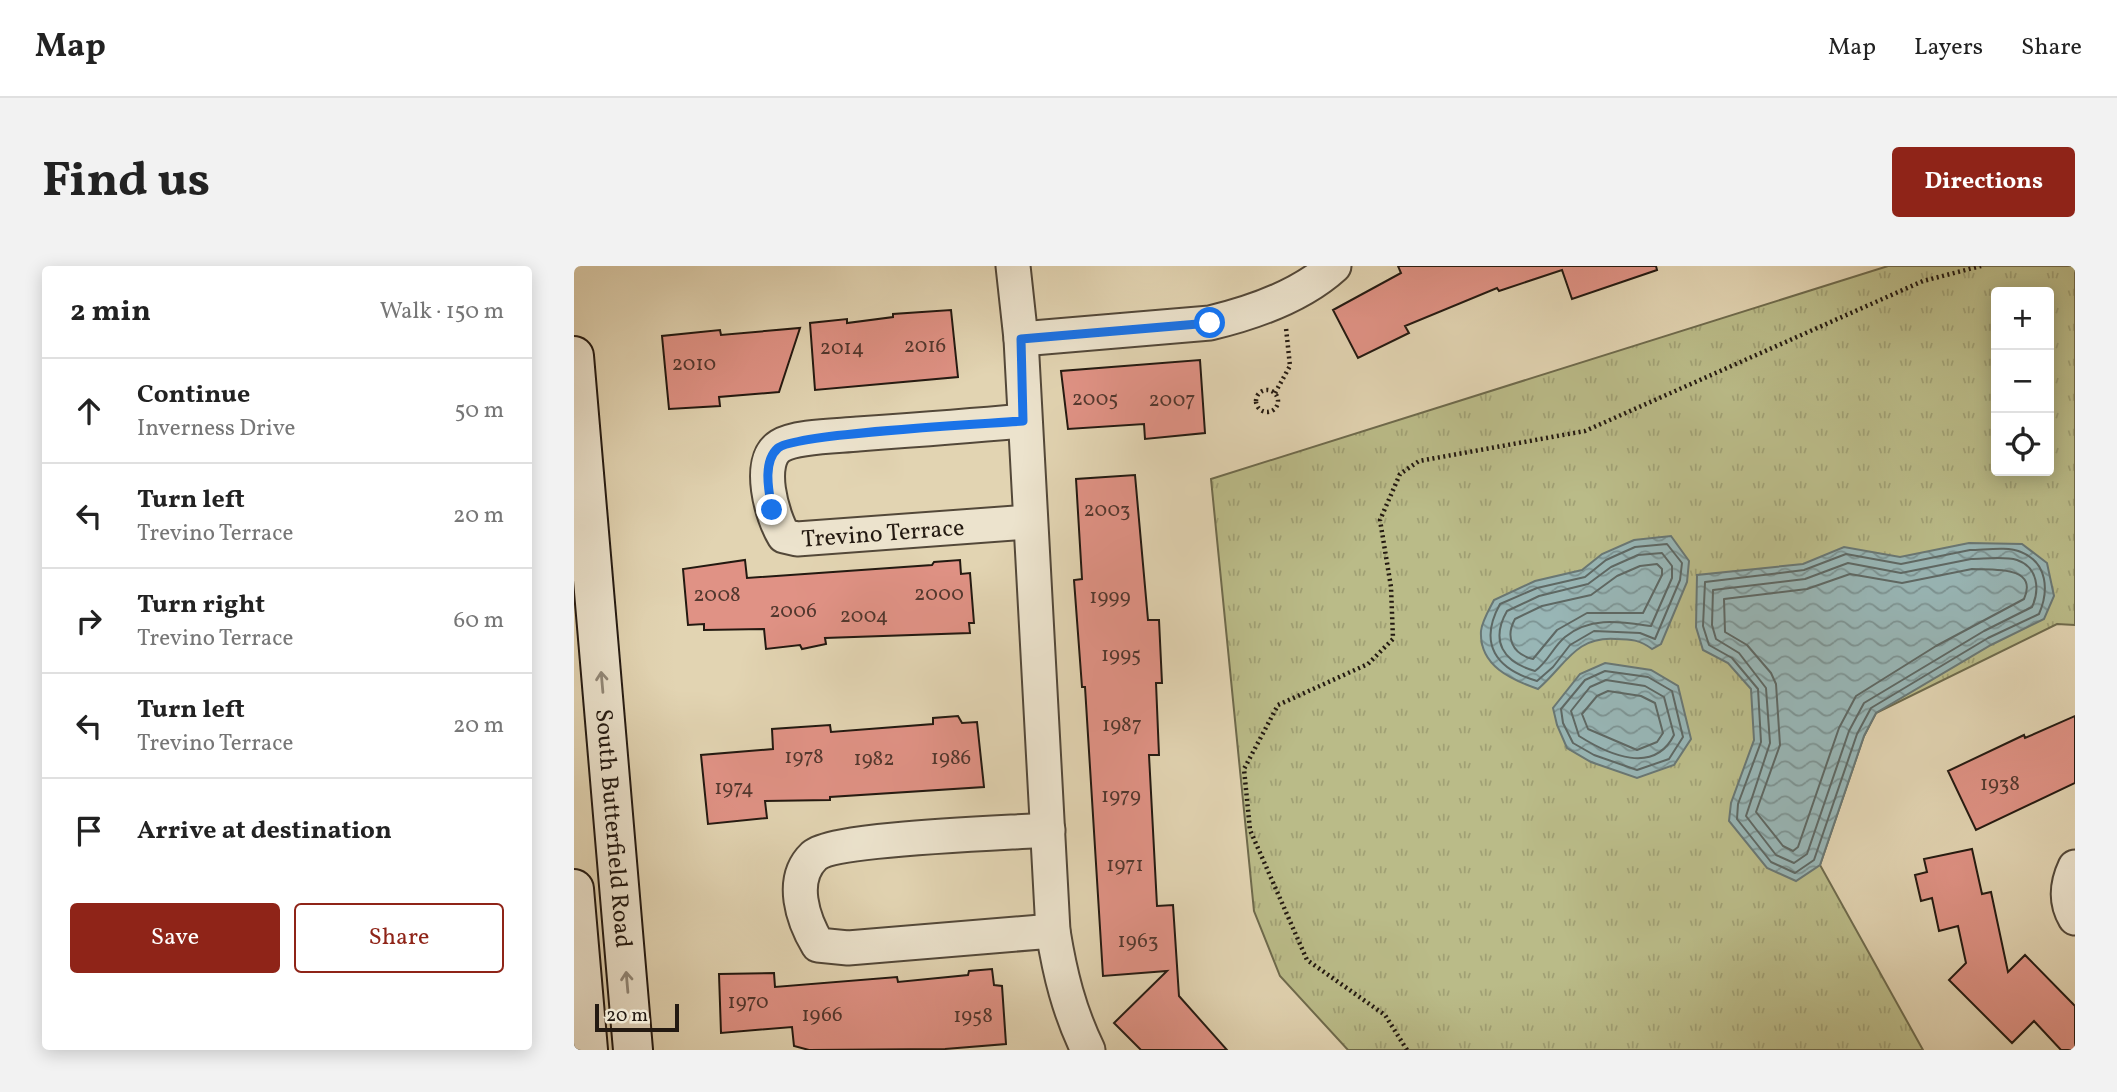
<!DOCTYPE html>
<meta charset="utf-8">
<style>
body{margin:0;font-family:Vollkorn,serif;background:#f2f2f2;color:#222}
.controls{position:absolute;right:21px;top:21px;display:grid;overflow:hidden;border-radius:7px;box-shadow:0 4px 18px #0003}
.controls button{width:63px;height:63px;display:grid;place-items:center;padding:0;border:0;border-bottom:2px solid #e0e0e0;background:#fff;color:#222;font:35px sans-serif}
.scale{position:absolute;left:21px;bottom:18px;width:84px;box-sizing:border-box;padding-left:7px;border:4px solid #231911;border-top:0;font-size:19px;line-height:24px;white-space:nowrap;color:#231911;-webkit-text-stroke:5px #ece3cd;paint-order:stroke}
.stop{position:absolute;width:21px;height:21px;margin:-16px;border:5px solid #1a73e8;border-radius:50%;background:#fff}
.stop.end{background:#1a73e8;border-color:#fff;box-shadow:0 2px 7px #0008}
.list{margin:0;padding:0;list-style:none}
h2{display:flex;justify-content:space-between;align-items:center;height:91px;margin:0;padding:0 28px;font-size:30px}
h2 small{font-size:23px;font-weight:400;color:#767676}
.list li{display:grid;grid-template-columns:46px 1fr auto;gap:21px;align-items:center;box-sizing:border-box;height:105px;padding:0 28px;border-top:2px solid #e0e0e0}
.list b{display:block;font-size:26px;white-space:nowrap}
.list p{margin:0;font-size:23px;white-space:nowrap;color:#767676}
.list em{font-size:23px;font-style:normal;color:#767676}
.actions{display:flex;gap:14px;padding:21px 28px}
.actions a{flex:1;padding:16px 0;border:2px solid #8f2418;border-radius:7px;text-align:center;font-size:24px;color:#8f2418}
.actions .main{background:#8f2418;color:#fff}
.icon{flex:none;width:38px;height:38px;fill:none;stroke:currentColor;stroke-width:2;stroke-linecap:round;stroke-linejoin:round}
.map{position:relative;flex:none;width:1501px;height:784px;overflow:hidden;border-radius:7px}
header{display:flex;align-items:center;gap:42px;box-sizing:border-box;height:98px;padding:0 35px;background:#fff;border-bottom:2px solid #e0e0e0}
header strong{font-size:33px}
nav{display:flex;gap:38px;margin-inline-start:auto;font-size:24px}
.intro{display:flex;align-items:center;justify-content:space-between;box-sizing:border-box;height:168px;padding:0 42px}
h1{margin:0;font-size:49px}
.button{padding:18px 32px;border-radius:7px;background:#8f2418;color:#fff;font-size:24px;font-weight:700}
main{display:flex;gap:42px;padding:0 42px}
aside{flex:1;background:#fff;border-radius:7px;box-shadow:0 4px 18px #0003}
.map>svg:first-child{display:block}
.grass{fill:url(#grass-tufts);stroke:#6e6a4c;stroke-width:2;fill-rule:evenodd}
.water{fill:url(#water-waves);stroke:#697774;stroke-width:2}
.lines{fill:none;stroke-linecap:round;stroke-linejoin:round}
.shore{stroke:#5e6864;stroke-width:2}
.building{fill:#e09285;stroke:#231911;stroke-width:2}
.street-casing{stroke:#534839;stroke-width:37}
.secondary-casing{stroke:#231911;stroke-width:42}
.path{stroke:#231911;stroke-width:4.5;stroke-dasharray:2 3.5;stroke-linecap:butt}
.street{stroke:#ece3cd;stroke-width:33}
.secondary{stroke:#ece3cd;stroke-width:38}
.oneway{stroke:#928878}
.route{stroke:#1a73e8;stroke-width:9}
.labels{text-anchor:middle;stroke-width:5;stroke-linejoin:round;paint-order:stroke}
.number-label{font-size:21px;fill:#52372e}
.street-label{font-size:24px;fill:#231911;stroke:#ece3cd}
</style>
<header>
<strong>Map</strong>
<nav><a>Map</a><a>Layers</a><a>Share</a></nav>
</header>
<div class="intro"><h1>Find us</h1><a class="button">Directions</a></div>
<main>
<aside>
<h2>2 min<small>Walk · 150 m</small></h2>
<ul class="list">
<li><svg class="icon" aria-label="ahead" viewBox="0 0 24 24"><path d="M12 20V5M6 11l6-6 6 6"/></svg><div><b>Continue</b><p>Inverness Drive</p></div><em>50 m</em></li>
<li><svg class="icon" aria-label="left" viewBox="0 0 24 24"><path d="M17 20v-9H6M10 6l-5 5 5 5"/></svg><div><b>Turn left</b><p>Trevino Terrace</p></div><em>20 m</em></li>
<li><svg class="icon" aria-label="right" viewBox="0 0 24 24"><path d="M7 20v-9h11M14 6l5 5-5 5"/></svg><div><b>Turn right</b><p>Trevino Terrace</p></div><em>60 m</em></li>
<li><svg class="icon" aria-label="left" viewBox="0 0 24 24"><path d="M17 20v-9H6M10 6l-5 5 5 5"/></svg><div><b>Turn left</b><p>Trevino Terrace</p></div><em>20 m</em></li>
<li><svg class="icon" aria-label="arrive" viewBox="0 0 24 24"><path d="M6 21V4h12l-3 4 3 4H6"/></svg><div><b>Arrive at destination</b></div></li>
</ul>
<div class="actions"><a class="main">Save</a><a>Share</a></div>
</aside>
<div class="map">
<svg width="1501" height="784" viewBox="0 0 1501 784">
<defs>
<pattern id="grass-tufts" width="24" height="20" patternUnits="userSpaceOnUse" patternTransform="scale(1.75)"><rect width="24" height="20" fill="#babb88"/><path d="M3 7l-1-3M5 7V3M7 7l1-3M15 17l-1-3M17 17v-4M19 17l1-3" fill="none" stroke="#a0a074"/></pattern>
<pattern id="water-waves" width="16" height="10" patternUnits="userSpaceOnUse" patternTransform="scale(1.75)"><rect width="16" height="10" fill="#98b6b6"/><path d="M0 5q4-4 8 0t8 0" fill="none" stroke="#7c9393"/></pattern>
</defs>
<rect width="100%" height="100%" fill="#e2d4b2"/>
<filter id="stains"><feTurbulence type="fractalNoise" baseFrequency=".00286" numOctaves="4"/><feColorMatrix values="0 0 0 0 .2 0 0 0 0 .09 0 0 0 0 .02 0 0 0 .5 -.17"/></filter>
<radialGradient id="worn" r=".72"><stop offset=".6" stop-color="#630" stop-opacity="0"/><stop offset="1" stop-color="#630" stop-opacity=".3"/></radialGradient>
<path class="grass" d="M1314 0H1501V359L1483 358 1302 447 1290 470 1246 599 1349 784H774L706 710 680 645 637 213ZM1422 26H1475V205H1422Z"/>
<path class="water" d="M1097 270 1115 295 1113 316 1087 378 1078 383C1066 374 1057 373 1042 373 1001 370 992 399 964 423 938 414 905 400 907 365 908 355 916 342 920 334L961 315 1008 304 1028 288 1060 274Z
M1395 277 1448 278 1473 297 1480 330 1470 353 1417 379 1302 447 1290 470 1246 599 1222 615 1193 602 1155 555 1157 537 1180 474 1177 423 1154 397 1129 384 1122 361 1123 309 1229 298 1270 281 1326 291Z
M1031 397 1077 404 1104 420 1117 473 1100 499 1063 512 1017 496 993 482 983 459 979 442 1006 408Z"/>
<g class="lines">
<path class="shore" d="M1093 278 1108 297 1106 314 1081 373 1066 367 1020 365 996 379 979 401 963 415C922 403 904 378 926 338L963 322 1011 311 1032 294 1061 281Z
M1396 284C1410 284 1434 280 1447 286 1474 297 1475 325 1465 348L1414 372 1297 442 1283 468 1240 594 1221 607 1197 596 1163 553 1164 538 1187 476 1184 423 1158 392 1135 379 1129 360 1131 316 1230 304 1272 288 1327 298Z
M1088 287 1098 300V312L1077 360C1047 356 1017 350 991 371 979 381 974 396 961 405 929 396 916 375 933 345L965 330 1014 318 1037 301 1064 289Z
M1397 293C1410 293 1430 290 1443 294 1464 301 1466 324 1458 341L1410 365 1290 437 1275 465 1233 588 1220 597 1202 589 1172 550 1196 477 1192 422 1165 387 1142 373 1138 359 1139 324 1231 313 1274 297 1327 307Z
M1083 298 1088 303V309L1069 347H1013L983 364 959 393C938 388 931 371 941 353L968 340 1017 329 1043 310 1066 300Z
M1398 303C1417 304 1465 299 1450 333L1362 380 1282 430 1265 462 1224 581 1219 585 1209 580 1182 546 1206 479 1202 418 1197 407 1173 379 1151 366 1150 333 1233 323 1276 308 1328 317Z
M1031 405 1074 411 1098 425 1109 471 1095 493 1063 504 1020 489 999 477 989 457 987 443 1011 414Z
M1032 414 1071 420 1090 431 1100 469C1080 509 1035 489 1005 470L997 445 1016 421Z
M1034 425 1067 430 1081 437 1089 467 1083 476 1063 484 1014 463 1008 448 1023 430Z"/>
</g>
<path class="building" d="M824 0H1082L1083 4 998 33 988 4 925 25 923 22 831 60 835 67 784 92 759 44 827 7Z
M377 44 384 111 241 124 236 57 273 53V57L319 51V48Z
M226 62 205 126 145 131 146 140 95 143 88 70 146 64 147 69Z
M626 94 631 167 571 173 570 158 494 163 487 105Z
M561 209 574 354H585L588 417H582L585 489H575L583 640 599 639 605 730 653 784H567L540 757 593 705 529 710 511 421H508L500 314 508 313 502 213Z
M171 294 173 312 358 299 360 296 386 294 387 308 396 307 400 357H395L396 367 251 372 252 378 228 383 226 379 192 383 190 363 130 364V358L114 359 109 303Z
M384 450 388 457 403 456 410 521 256 531V534L191 535 193 552 134 558 127 489 199 483 198 463 256 459 257 466 359 458V452Z
M1501 450V517L1402 564 1374 505 1450 469 1451 472Z
M1398 583 1408 628 1417 626 1434 706 1451 689 1501 740V784H1487L1460 755 1438 777 1375 714 1392 697 1384 660 1365 665 1358 632 1347 635 1341 609 1353 606 1350 593Z
M418 703 420 719 428 720 432 778 371 783 235 784 220 780 218 761 147 767 145 708 200 707 201 721 323 711 324 716 394 709 395 705Z"/>
<g class="lines">
<g class="street-casing">
<g id="street">
<path d="M439 0 447 73 479 665C486 708 495 745 514 784"/>
<path d="M447 73 636 57C678 47 727 30 760 0"/>
<path id="s1" d="M449 155C394 160 339 164 284 168 264 170 222 170 206 180 182 195 198 251 210 270L223 273 455 256"/>
<path d="M474 564C436 567 260 572 240 590 215 614 229 654 244 679L274 682 479 665"/>
<path d="M1501 601C1493 618 1491 635 1501 652"/>
</g>
</g>
<g class="secondary-casing">
<g id="secondary">
<path id="s2" d="M0 90 59 784"/>
<path d="M0 623 14 784"/>
</g>
</g>
<path class="path" d="M682 135a11 11 0 1 1 22 0a11 11 0 1 1-22 0Z
M701 127 716 100 712 62
M833 784 811 749 733 694 676 564 670 503 704 439 794 398 819 373 817 321 806 254 826 208 845 195 1011 165 1349 15 1407 0"/>
<use href="#street" class="street"/>
<use href="#secondary" class="secondary"/>
</g>
<defs><path id="oneway-shaft" d="M-6 0H5M1.5-3L5.5 0L1.5 3" fill="none" stroke-width="1.6" stroke-linecap="round" stroke-linejoin="round" transform="scale(1.75)"/></defs>
<g class="oneway">
<use href="#oneway-shaft" transform="translate(28 416) rotate(-95)"/>
<use href="#oneway-shaft" transform="translate(53 716) rotate(-95)"/>
</g>
<g class="lines">
<path class="route" d="M198 244C195 226 188 196 204 182 222 167 413 158 449 155L447 73 636 57"/>
</g>
<g class="labels">
<g class="number-label">
<text x="351" y="86">2016</text>
<text x="268" y="88">2014</text>
<text x="120" y="104">2010</text>
<text x="521" y="139">2005</text>
<text x="598" y="140">2007</text>
<text x="533" y="250">2003</text>
<text x="365" y="334">2000</text>
<text x="143" y="335">2008</text>
<text x="536" y="337">1999</text>
<text x="219" y="351">2006</text>
<text x="290" y="356">2004</text>
<text x="547" y="395">1995</text>
<text x="548" y="465">1987</text>
<text x="230" y="497">1978</text>
<text x="377" y="498">1986</text>
<text x="300" y="499">1982</text>
<text x="1426" y="524">1938</text>
<text x="160" y="528">1974</text>
<text x="547" y="536">1979</text>
<text x="551" y="605">1971</text>
<text x="564" y="681">1963</text>
<text x="174" y="742">1970</text>
<text x="248" y="755">1966</text>
<text x="399" y="756">1958</text>
</g>
<g class="street-label">
<text dy="8" stroke="none"><textPath href="#s1" startOffset="441">Trevino Terrace</textPath></text>
<text dy="8" stroke="none"><textPath href="#s2" startOffset="474">South Butterfield Road</textPath></text>
</g>
</g>
<rect width="100%" height="100%" filter="url(#stains)"/>
<rect width="100%" height="100%" fill="url(#worn)"/>
</svg>
<div class="controls">
<button>+</button>
<button>−</button>
<button><svg class="icon" aria-label="locate" viewBox="0 0 24 24"><circle cx="12" cy="12" r="6"/><path d="M12 2v4M12 18v4M2 12h4M18 12h4"/></svg></button>
</div>
<div class="scale">20 m</div>
<div class="stop" style="left:636px;top:57px"></div>
<div class="stop end" style="left:198px;top:244px"></div>
</div>
</main>
